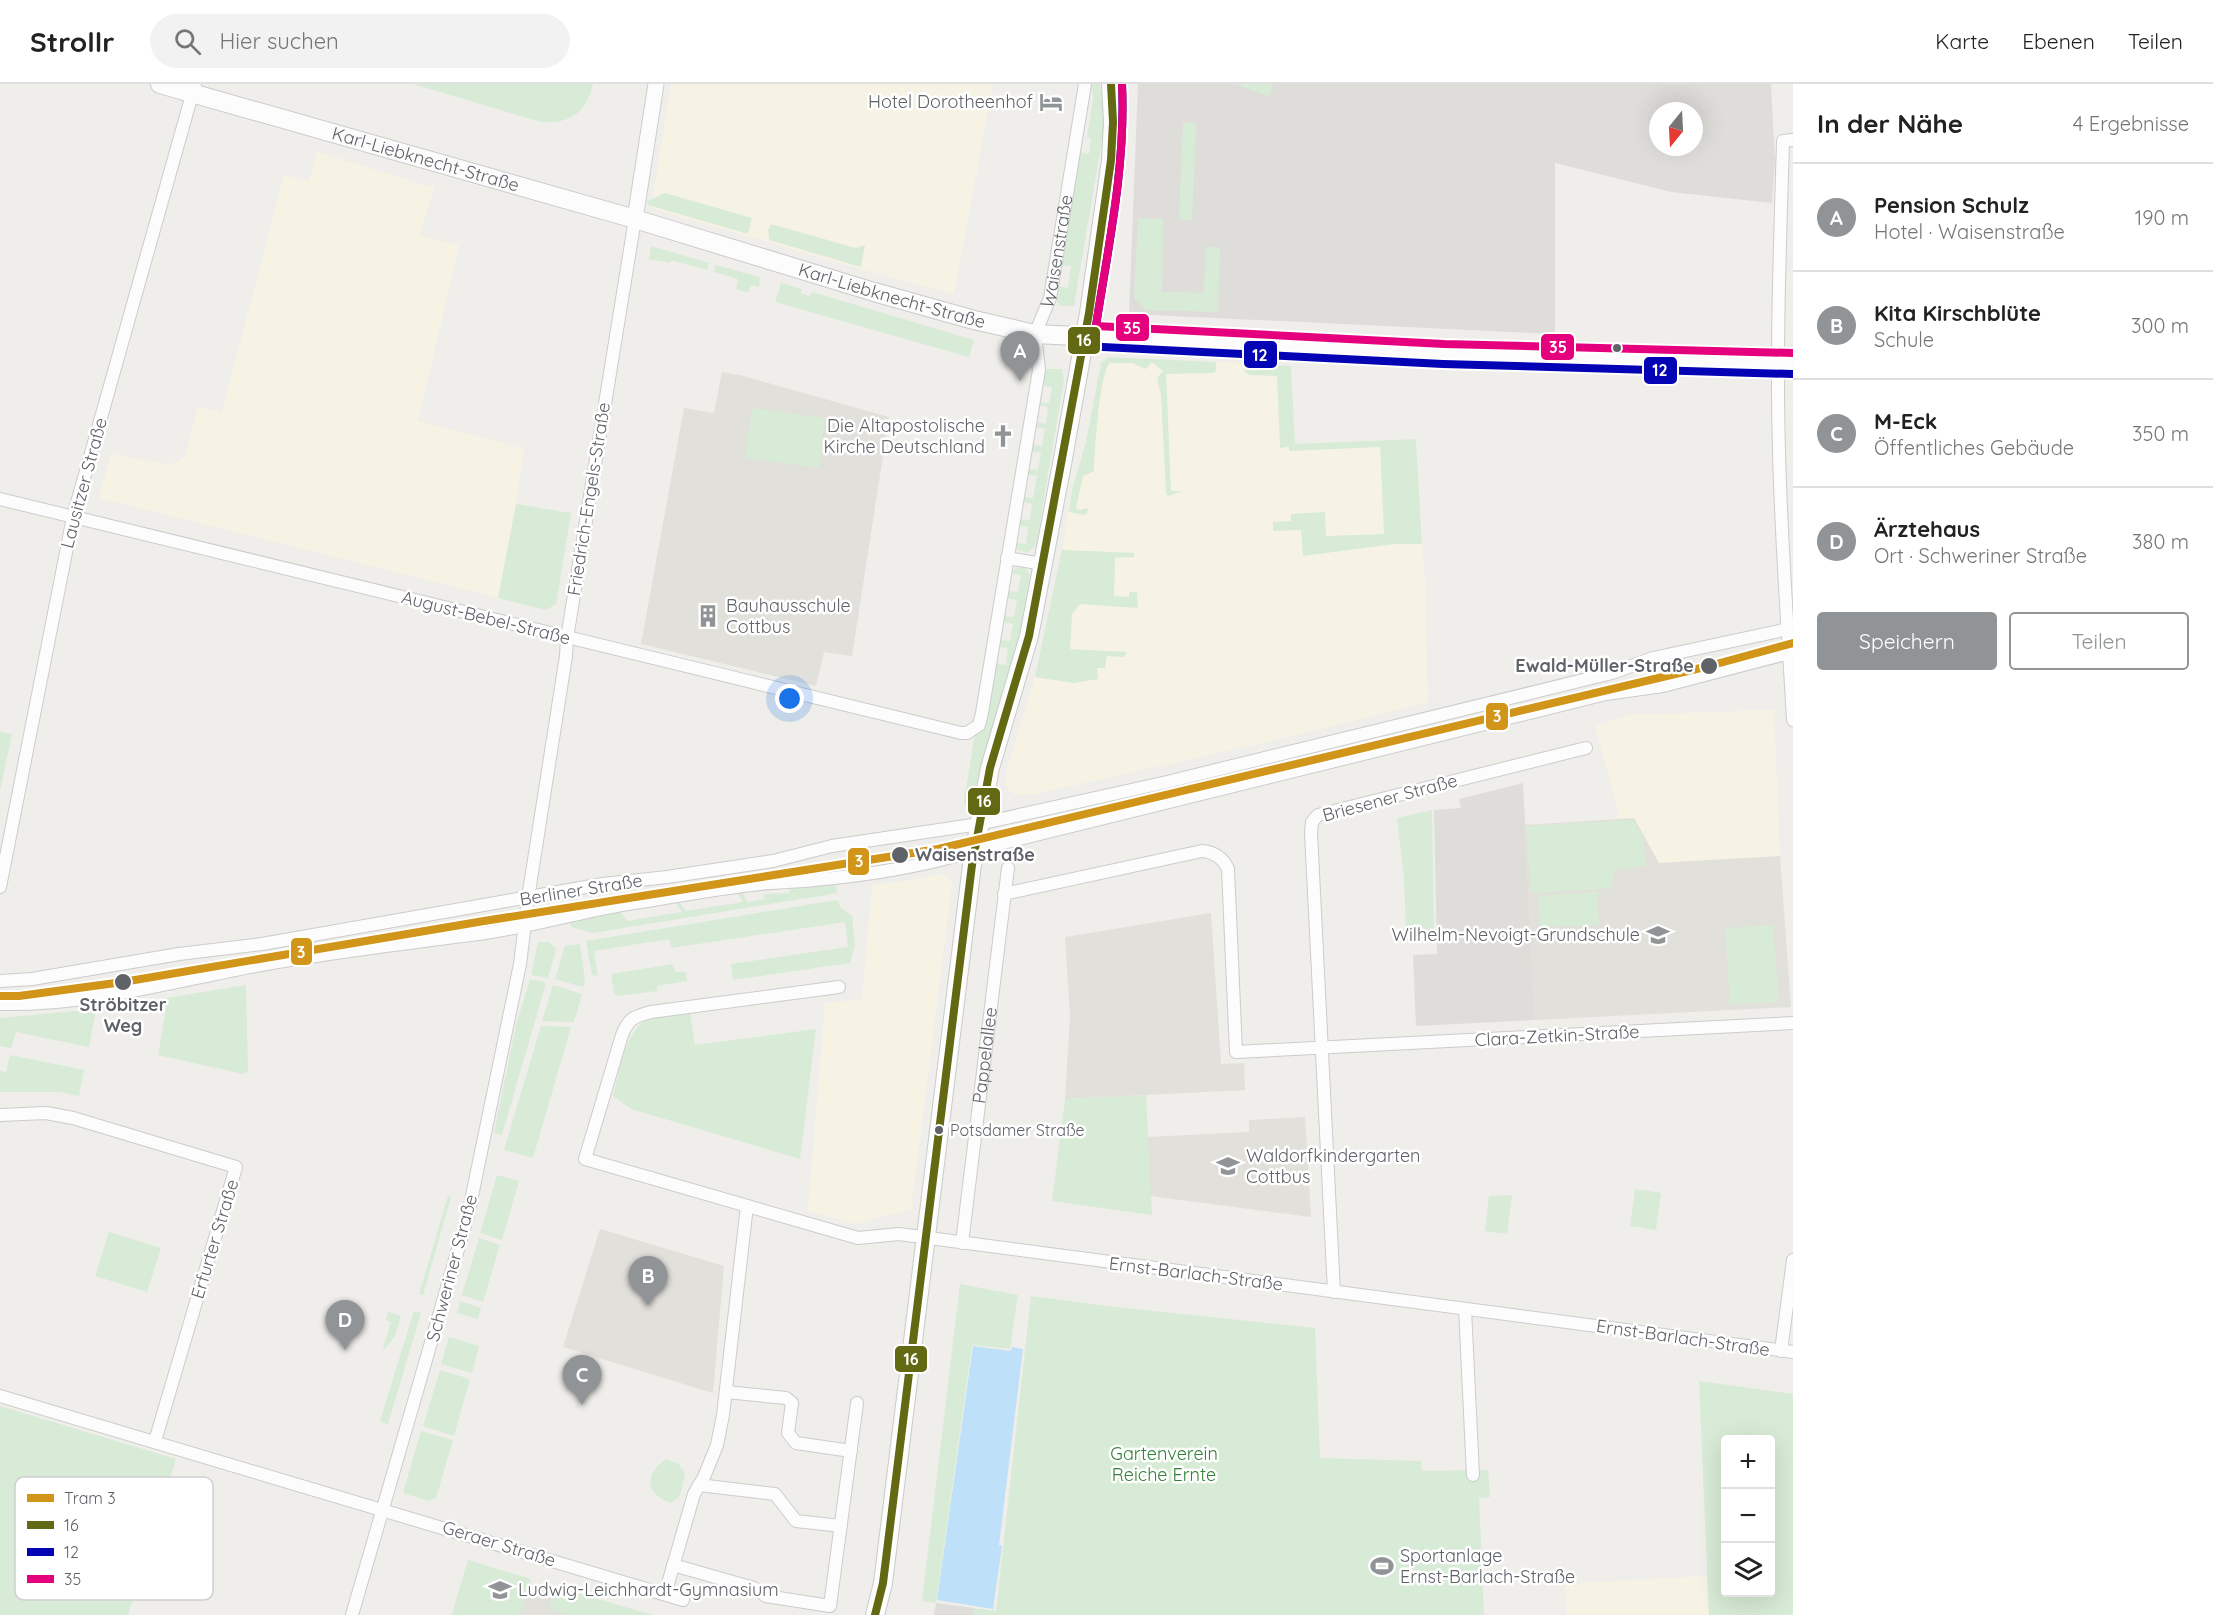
<!DOCTYPE html>
<html lang="de">
<meta charset="utf-8">
<style>
body{margin:0;font-family:Quicksand,sans-serif;background:#f2f2f2;color:#222}
.controls{position:absolute;right:18px;bottom:18px;display:grid;overflow:hidden;border-radius:6px;box-shadow:0 6px 24px #0002}
.controls button{width:54px;height:54px;display:grid;place-items:center;padding:0;border:0;border-bottom:2px solid #e0e0e0;background:#fff;color:#222;font:30px sans-serif}
.compass{position:absolute;left:1649px;top:18px;width:54px;height:54px;border-radius:50%;background:#fff;box-shadow:0 6px 24px #0002;rotate:198deg}
.you{position:absolute;left:790px;top:615px;width:21px;height:21px;margin:-15px;border:4px solid #fff;border-radius:50%;background:#1a73e8;box-shadow:0 0 0 9px #1a73e833}
.badge{display:grid;place-items:center;width:39px;height:39px;border-radius:50%;background:#919496;color:#fff;font-size:20px;font-weight:700}
.pin{position:absolute;translate:-50% -50px;filter:drop-shadow(0 2px 3px #0008)}
.pin::after{content:'';position:absolute;top:32px;width:21px;height:18px;background:inherit;clip-path:polygon(0 0,100% 0,50% 100%)}
.list{margin:0;padding:0;list-style:none}
h2{display:flex;justify-content:space-between;align-items:center;height:78px;margin:0;padding:0 24px;font-size:26px}
h2 small{font-size:20px;font-weight:400;color:#767676}
.list li{display:grid;grid-template-columns:39px 1fr auto;gap:18px;align-items:center;box-sizing:border-box;height:108px;padding:0 24px;border-top:2px solid #e0e0e0}
.list b{display:block;font-size:22px;white-space:nowrap}
.list p{margin:0;font-size:20px;white-space:nowrap;color:#767676}
.list em{font-size:20px;font-style:normal;color:#767676}
.actions{display:flex;gap:12px;padding:18px 24px}
.actions a{flex:1;padding:14px 0;border:2px solid #919496;border-radius:6px;text-align:center;font-size:21px;color:#919496}
.actions .main{background:#919496;color:#fff}
.icon{flex:none;width:33px;height:33px;fill:none;stroke:currentColor;stroke-width:2;stroke-linecap:round;stroke-linejoin:round}
.map{position:relative;flex:none;width:1793px;height:1531px;overflow:hidden}
header{display:flex;align-items:center;gap:36px;box-sizing:border-box;height:84px;padding:0 30px;background:#fff;border-bottom:2px solid #e0e0e0}
header strong{font-size:28px}
nav{display:flex;gap:33px;margin-inline-start:auto;font-size:21px}
.search{width:420px;height:54px;background:#f2f2f2;display:flex;align-items:center;gap:15px;box-sizing:border-box;padding:0 21px;border-radius:33px;color:#767676;font-size:22px}
main{display:flex}
aside{flex:1;background:#fff}
.map>svg:first-child{display:block}
.commercial{fill:#f7f3e4}
.industrial{fill:#dfddda;fill-rule:evenodd}
.education{fill:#e2e0da}
.green{fill:#d8ebd6;fill-rule:evenodd}
.water{fill:#bfe0f9}
.lines{fill:none;stroke-linecap:round;stroke-linejoin:round}
.minor-casing{stroke:#cbcccc;stroke-width:14}
.tertiary-casing{stroke:#cbcccc;stroke-width:17}
.secondary-casing{stroke:#cacacb;stroke-width:20}
.minor{stroke:#fdfcfc;stroke-width:12}
.tertiary{stroke:#fdfcfc;stroke-width:15}
.secondary{stroke:#fdfcfc;stroke-width:18}
.tram{stroke:#e4e4e4;stroke-width:1.5}
.bus-1-casing{stroke:#fff;stroke-width:12}
.bus-2-casing{stroke:#fff;stroke-width:12}
.bus-3-casing{stroke:#fff;stroke-width:12}
.bus-1{stroke:#636913;stroke-width:8}
.bus-2{stroke:#0404b4;stroke-width:8}
.bus-3{stroke:#e5007d;stroke-width:8}
.tram-1-casing{stroke:#fff;stroke-width:12}
.tram-1{stroke:#d1951a;stroke-width:8}
.bus-dot{fill:#5f6368;stroke:#fff;stroke-width:2}
.labels{text-anchor:middle;stroke-width:5;stroke-linejoin:round;paint-order:stroke}
.bus-label{font-size:16px;fill:#5f6368;stroke:#fff;text-anchor:start}
.poi-label{font-size:18px;fill:#5f6368;stroke:#fff;text-anchor:start}
.street-label{font-size:18px;fill:#5f6368;stroke:#fff}
.stop-label{font-size:18px;font-weight:bold;fill:#5f6368;stroke:#fff;text-anchor:end}
.park-label{font-size:18px;fill:#348238;stroke:#fff}
.key{fill:#fff;stroke:#cfd0d2;stroke-width:1.5}
.key-label{font-size:16px;fill:#5f6368}
.line-badge{stroke:#fff;stroke-width:2}
.badge-label{font-size:16px;text-anchor:middle;font-weight:bold;fill:#fff}
</style>
<header>
<strong>Strollr</strong>
<div class="search"><svg class="icon" aria-label="search" viewBox="0 0 24 24"><circle cx="10" cy="10" r="6"/><path d="M15 15l6 6"/></svg>Hier suchen</div>
<nav><a>Karte</a><a>Ebenen</a><a>Teilen</a></nav>
</header>
<main>
<div class="map">
<svg width="1793" height="1531" viewBox="0 0 1793 1531">
<rect width="100%" height="100%" fill="#efeeea"/>
<path class="commercial" d="M671 0H993L954 210 861 185 651 124Z
M317 68 434 104 420 151 459 162 418 337 524 365 516 420 498 514 99 414 111 370 169 381 185 373 198 323 222 328 284 91 309 97Z
M1109 273 1291 282 1295 360 1416 355 1425 501 1428 618 1253 661 1031 711H1016L1009 706 1006 697 1007 685 1035 593 1074 599 1098 594 1097 584 1107 571 1124 573 1127 568 1070 565 1072 530 1080 520 1138 523 1129 513 1114 512 1115 473H1133V469L1062 466 1072 406 1086 358 1101 279Z
M1774 626 1780 772 1659 779 1634 734 1620 735 1595 642 1628 631Z
M946 790 952 800 911 1125 856 1140 808 1127 825 919 862 915 872 802Z
M1707 1492 1709 1531H1567L1565 1500Z"/>
<path class="industrial" d="M1138 0H1771L1775 77 1772 119 1671 108 1555 79V250L1129 230ZM1658 27H1694V63H1658Z
M1523 699 1535 936 1416 942 1413 871 1437 870 1434 726 1461 724 1459 715Z
M936 1519 974 1524V1531H934Z"/>
<path class="education" d="M722 288 740 291 889 333 852 572 824 568 816 602 641 560 684 324 714 329Z
M1634 734 1659 779 1780 772 1791 923 1535 936 1525 741Z
M1211 829 1221 980 1244 979 1245 1006 1065 1015 1070 932 1065 853Z
M1305 1033 1311 1133 1150 1112 1147 1053 1249 1048V1036Z
M600 1145 724 1182 713 1309 563 1263Z
M466 1484 627 1531H452Z"/>
<path class="green" d="M413 0H593C586 29 570 40 541 38Z
M1092 0H1100L1103 26V50L1074 222H1060L1055 215 1058 202 1068 204 1071 182 1061 181 1079 68 1089 70 1091 54 1087 53 1093 14Z
M1235 0H1273L1269 12Z
M1183 38 1196 39 1192 136H1179Z
M665 109 752 134 748 150 648 121 647 117Z
M1138 134 1163 135 1162 208 1204 209 1206 163H1220L1218 228 1146 226 1134 214Z
M771 140 856 164 865 161 861 183 769 156 768 146Z
M651 162 709 179 707 186 671 176 670 179 649 175Z
M716 181 760 193 759 203 751 201 748 209 736 205 738 195 714 188Z
M781 199 802 205 801 209 810 212 812 208 974 256 969 273 775 218Z
M1109 273 1216 278V287L1214 289 1166 290 1171 407H1182L1168 412 1166 409 1161 311 1157 294 1163 287 1152 278 1146 285 1132 279H1110C1099 290 1095 367 1094 387L1083 392 1076 424 1080 426 1088 424 1087 429 1084 431 1069 428 1072 406 1086 358 1101 279Z
M1244 280 1291 282 1295 360 1416 355 1422 460H1395L1303 472 1301 446 1273 447V438L1291 437V430L1325 428 1326 452 1384 450 1380 363 1289 367V363L1280 364 1277 292 1250 291 1245 288Z
M1044 285H1062L1064 296 1036 462 1027 469 1017 465 1014 459 1026 460 1028 443 1017 441 1018 435 1030 436 1032 420 1021 417 1022 413 1033 414 1037 392 1026 390 1027 385 1038 386 1041 369 1030 367 1031 361 1042 362 1045 345 1034 343 1035 338 1046 340 1048 323 1038 321 1039 318 1049 319 1052 303 1041 301Z
M752 324 825 334 819 384 745 374Z
M516 420 571 429 556 520 546 526 498 514Z
M1062 466 1134 469V473L1115 474 1114 512 1129 513V508H1137L1138 524 1080 520 1072 530 1070 565 1127 568 1124 573 1107 572 1105 584H1097L1098 595 1074 599 1035 593Z
M1018 483 1025 484 1030 491C1027 510 1024 530 1020 550 1006 606 985 661 972 718L969 721H965L964 717 975 650 995 580 1006 581 1008 564 998 563 999 556 1010 557 1013 540 1002 538 1003 532 1014 533 1017 516 1006 514 1007 507 1018 508 1021 491 1011 489Z
M0 648 12 650 0 706Z
M1432 726 1434 848 1406 849 1404 793 1397 734Z
M1633 736 1643 753 1646 782 1617 785 1613 792 1612 804 1531 809 1526 742Z
M836 801 837 809 593 849 571 843 569 839 620 827 627 837 682 828 675 818H679L686 827 743 818 737 808 741 807 748 818 765 815 763 810 789 809 791 803Z
M1597 808 1599 841 1540 843 1538 812Z
M838 816 840 823 852 832 855 860 850 879 733 896 731 880 848 863 845 838 671 864 669 855 594 867 598 892 592 891 586 857Z
M1773 841 1779 918 1730 920 1725 844Z
M538 858H549L556 865 548 894 531 891Z
M580 860 585 897 583 903 555 895 565 862Z
M673 880 675 888H686L687 897 657 902V907L617 912 614 910 611 890Z
M530 895 546 899 502 1051 494 1049 516 941Z
M246 901 248 987 243 990 158 971 166 926V914Z
M553 901 582 910 574 938 542 937Z
M96 925 89 963 16 948 11 964 0 962V934Z
M690 929 695 961 816 945 800 1075 631 1025 613 1012C619 990 625 946 647 936 659 931 677 931 690 929Z
M541 942 571 943 533 1074 504 1066Z
M10 971 84 986 79 1012 60 1008H0V987L6 988Z
M1146 1011 1152 1131 1052 1117 1065 1015Z
M497 1091 519 1097 502 1156 480 1149Z
M1635 1105 1661 1109 1656 1146 1630 1142Z
M1512 1111 1507 1150 1485 1147 1489 1112Z
M448 1112 451 1113 423 1211 419 1210Z
M109 1148 161 1164 147 1208 95 1192Z
M479 1154 500 1161 483 1218 462 1211Z
M960 1200 1018 1211 1010 1265 972 1261 936 1519 922 1517Z
M1031 1212 1107 1222 1315 1244 1320 1374 1421 1377 1422 1387 1488 1386 1490 1413 1479 1414 1484 1531H974V1524L996 1527Z
M460 1217 481 1224 478 1235 457 1229Z
M414 1227 421 1229 388 1340 380 1337Z
M388 1228 401 1232 395 1252 382 1268 391 1238 386 1236Z
M449 1253 479 1262 472 1289 441 1280Z
M440 1286 470 1295 454 1352 423 1342Z
M1699 1297 1793 1310V1531H1709ZM1726 1356H1770V1508H1726Z
M0 1322 176 1375 128 1531H0Z
M421 1347 453 1356 436 1414 429 1417 403 1409Z
M666 1375 679 1380 685 1390 680 1412 671 1419C645 1411 644 1390 666 1375Z
M468 1476 531 1495 520 1531H452Z
M556 1503 653 1531H569L549 1525Z"/>
<path class="water" d="M973 1262 1011 1267 1012 1263 1023 1265 999 1461 1002 1462 993 1525 937 1516Z"/>
<g class="lines">
<g class="minor-casing">
<g id="minor">
<path d="M1793 56 1783 57C1780 161 1776 264 1779 367 1781 457 1788 546 1793 636"/>
<path id="s1" d="M0 415C320 496 641 570 961 649H967L979 641 982 629 1039 286 1035 250 1050 214 1085 0"/>
<path d="M1007 474 1043 480"/>
<path d="M0 803 73 433 195 0"/>
<path d="M1004 810 1202 767C1214 768 1223 774 1228 785L1236 968 1793 939"/>
<path d="M0 897 32 895 179 870 262 860 603 800 667 793 773 777 832 762 979 740 1167 698 1612 589 1653 574 1793 544"/>
<path d="M839 903 651 928C633 933 629 934 622 951L585 1075 858 1154 899 1150 1793 1268"/>
<path d="M0 920C87 922 171 898 255 882 331 868 409 859 486 849 532 842 576 829 622 821 668 814 714 805 760 800 778 798 796 798 814 796 868 791 923 783 975 766L1606 610 1663 602 1793 568"/>
<path d="M0 1031 46 1029 73 1034 236 1083 155 1357"/>
<path id="s2" d="M962 1159 1008 784"/>
<path d="M1334 1208 1311 749 1312 738 1318 731 1586 664"/>
<path d="M1465 1225 1473 1391"/>
<path d="M1781 1267 1793 1176"/>
<path d="M726 1308 786 1314 792 1319 788 1349 796 1359 851 1367"/>
<path d="M0 1312 683 1516"/>
<path d="M699 1401 775 1410 796 1437 841 1442"/>
<path d="M673 1481 754 1504 766 1512 830 1522 857 1319"/>
<path d="M665 1510 694 1410 704 1393 717 1361 723 1331 747 1122"/>
<path d="M352 1531 468 1131 520 880 528 814 566 572 567 554 635 135"/>
</g>
</g>
<g class="tertiary-casing">
<path id="tertiary" d="M635 135 656 0"/>
</g>
<g class="secondary-casing">
<g id="secondary">
<path id="s3" d="M160 0 635 135 874 208 974 236 1035 250 1444 270 1793 280"/>
<path d="M875 1531 883 1499 972 781 990 684 1029 552 1062 380 1089 229 1111 76 1113 38 1111 0"/>
</g>
</g>
<use href="#minor" class="minor"/>
<use href="#tertiary" class="tertiary"/>
<use href="#secondary" class="secondary"/>
<path class="tram" d="M1113 718 1143 717"/>
<g class="bus-1-casing">
<path id="bus-1" d="M875 1531 883 1499 972 781 990 684 1029 552 1089 229 1111 76 1113 38 1111 0"/>
</g>
<g class="bus-2-casing">
<path id="bus-2" d="M1094 254C1107 169 1126 85 1122 0
M1083 262 1443 280 1793 290"/>
</g>
<g class="bus-3-casing">
<path id="bus-3" d="M1122 0C1126 82 1108 162 1096 242L1444 260 1793 269"/>
</g>
<use href="#bus-1" class="bus-1"/>
<use href="#bus-2" class="bus-2"/>
<use href="#bus-3" class="bus-3"/>
<g class="tram-1-casing">
<path id="tram-1" d="M0 912H19L123 898 484 837 938 765 1709 582 1793 559"/>
</g>
<use href="#tram-1" class="tram-1"/>
</g>
<defs>
<g id="hotel-bare" transform="scale(1.8)"><path d="M-6-4.5h1.5V1H6V5H4.5V3h-9V5H-6ZM-4 0a1.8 1.8 0 1 1 3.6 0ZM.5 0V-2.5h3Q6-2.5 6 0Z" fill="#919496" stroke="#fff" stroke-width="2.5" paint-order="stroke"/></g>
<g id="church-bare" transform="scale(1.8)"><path d="M-1.2-6h2.4v3.5h3.3v2.4h-3.3V6h-2.4V-.1h-3.3v-2.4h3.3Z" fill="#919496" stroke="#fff" stroke-width="2.5" paint-order="stroke"/></g>
<g id="building-bare" transform="scale(1.8)"><path d="M-4-6H4V6H1V3H-1V6H-4ZM-2.5-4.3h1.7v1.8h-1.7ZM.8-4.3h1.7v1.8H.8ZM-2.5-1h1.7V.8h-1.7ZM.8-1h1.7V.8H.8Z" fill="#919496" stroke="#fff" stroke-width="2.5" paint-order="stroke"/></g>
<g id="school-bare" transform="scale(1.8)"><path d="M0-5L7-2L0 1L-7-2ZM-4 1L0 2.5L4 1V4Q0 6-4 4Z" fill="#919496" stroke="#fff" stroke-width="2.5" paint-order="stroke"/></g>
<g id="stadium-bare" transform="scale(1.8)"><path d="M0-5a6.5 5 0 1 0 0 10a6.5 5 0 1 0 0-10ZM-3.5-1.8h7v3.6h-7Z" fill="#919496" stroke="#fff" stroke-width="2.5" paint-order="stroke"/></g>
</defs>
<g fill-rule="evenodd">
<use href="#hotel-bare" x="1051" y="18"/>
<use href="#church-bare" x="1003" y="352"/>
<use href="#building-bare" x="708" y="532"/>
<use href="#school-bare" x="1658" y="851"/>
<use href="#school-bare" x="1228" y="1082"/>
<use href="#stadium-bare" x="1382" y="1482"/>
<use href="#school-bare" x="500" y="1506"/>
</g>
<g class="bus-dot">
<circle cx="1617" cy="264" r="5"/>
<circle cx="1709" cy="582" r="9"/>
<circle cx="900" cy="771" r="9"/>
<circle cx="123" cy="898" r="9"/>
<circle cx="939" cy="1046" r="5"/>
</g>
<g class="labels">
<g class="bus-label">
<text x="950" y="1052">Potsdamer Straße</text>
</g>
<g class="poi-label">
<text x="1033" y="24" text-anchor="end">Hotel Dorotheenhof</text>
<text x="985" y="348" text-anchor="end">Die Altapostolische<tspan x="985" dy="21">Kirche Deutschland</tspan></text>
<text x="726" y="528">Bauhausschule<tspan x="726" dy="21">Cottbus</tspan></text>
<text x="1640" y="857" text-anchor="end">Wilhelm-Nevoigt-Grundschule</text>
<text x="1246" y="1078">Waldorfkindergarten<tspan x="1246" dy="21">Cottbus</tspan></text>
<text x="1400" y="1478">Sportanlage<tspan x="1400" dy="21">Ernst-Barlach-Straße</tspan></text>
<text x="518" y="1512">Ludwig-Leichhardt-Gymnasium</text>
</g>
<g class="street-label">
<text dy="6" stroke="none"><textPath href="#s3" startOffset="276">Karl-Liebknecht-Straße</textPath></text>
<text dy="6" stroke="none"><textPath href="#s1" startOffset="1492">Waisenstraße</textPath></text>
<text dy="6" stroke="none"><textPath href="#s3" startOffset="762">Karl-Liebknecht-Straße</textPath></text>
<text transform="translate(84 399) rotate(-75)" y="6">Lausitzer Straße</text>
<text transform="translate(589 415) rotate(-81)" y="6">Friedrich-Engels-Straße</text>
<text transform="translate(486 534) rotate(14)" y="6">August-Bebel-Straße</text>
<text transform="translate(1390 714) rotate(-15)" y="6">Briesener Straße</text>
<text transform="translate(581 806) rotate(-9)" y="6">Berliner Straße</text>
<text transform="translate(1557 952) rotate(-3)" y="6">Clara-Zetkin-Straße</text>
<text dy="6" stroke="none"><textPath href="#s2" startOffset="189">Pappelallee</textPath></text>
<text transform="translate(215 1155) rotate(-73)" y="6">Erfurter Straße</text>
<text transform="translate(452 1184) rotate(-75)" y="6">Schweriner Straße</text>
<text transform="translate(1196 1190) rotate(7)" y="6">Ernst-Barlach-Straße</text>
<text transform="translate(1683 1254) rotate(8)" y="6">Ernst-Barlach-Straße</text>
<text transform="translate(499 1460) rotate(17)" y="6">Geraer Straße</text>
</g>
<g class="stop-label">
<text x="1694" y="588">Ewald-Müller-Straße</text>
<text x="915" y="777" text-anchor="start">Waisenstraße</text>
<text x="123" y="927" text-anchor="middle">Ströbitzer<tspan x="123" dy="21">Weg</tspan></text>
</g>
<g class="park-label">
<text x="1164" y="1376">Gartenverein<tspan x="1164" dy="21">Reiche Ernte</tspan></text>
</g>
</g>
<rect x="15" y="1393" width="198" height="123" rx="9" class="key"/>
<rect x="27" y="1410" width="27" height="8" fill="#d1951a"/>
<rect x="27" y="1437" width="27" height="8" fill="#636913"/>
<rect x="27" y="1464" width="27" height="8" fill="#0404b4"/>
<rect x="27" y="1491" width="27" height="8" fill="#e5007d"/>
<g class="key-label">
<text x="64" y="1420">Tram 3</text>
<text x="64" y="1447">16</text>
<text x="64" y="1474">12</text>
<text x="64" y="1501">35</text>
</g>
<g class="line-badge">
<rect x="1115" y="229" width="35" height="29" rx="6" fill="#e5007d"/>
<rect x="1067" y="242" width="34" height="29" rx="6" fill="#636913"/>
<rect x="1540" y="249" width="35" height="28" rx="6" fill="#e5007d"/>
<rect x="1243" y="256" width="35" height="29" rx="6" fill="#0404b4"/>
<rect x="1643" y="272" width="35" height="29" rx="6" fill="#0404b4"/>
<rect x="1485" y="618" width="24" height="29" rx="6" fill="#d1951a"/>
<rect x="967" y="703" width="34" height="29" rx="6" fill="#636913"/>
<rect x="847" y="763" width="23" height="29" rx="6" fill="#d1951a"/>
<rect x="290" y="853" width="23" height="29" rx="6" fill="#d1951a"/>
<rect x="894" y="1261" width="34" height="28" rx="6" fill="#636913"/>
</g>
<g class="badge-label">
<text x="1132" y="250">35</text>
<text x="1084" y="262">16</text>
<text x="1558" y="269">35</text>
<text x="1260" y="277">12</text>
<text x="1660" y="292">12</text>
<text x="1497" y="638">3</text>
<text x="984" y="723">16</text>
<text x="859" y="783">3</text>
<text x="301" y="874">3</text>
<text x="911" y="1281">16</text>
</g>
</svg>
<div class="controls">
<button>+</button>
<button>−</button>
<button><svg class="icon" aria-label="layers" viewBox="0 0 24 24"><path d="M12 4l9 5-9 5-9-5zM3 14l9 5 9-5"/></svg></button>
</div>
<svg class="compass" viewBox="-18 -18 36 36"><path d="M0-13l5 13h-10z" fill="#e53935"/><path d="M0 13l5-13h-10z" fill="#767676"/></svg>
<div class="you"></div>
<div class="pin badge" style="left:1020px;top:297px">A</div>
<div class="pin badge" style="left:648px;top:1222px">B</div>
<div class="pin badge" style="left:582px;top:1321px">C</div>
<div class="pin badge" style="left:345px;top:1266px">D</div>
</div>
<aside>
<h2>In der Nähe<small>4 Ergebnisse</small></h2>
<ul class="list">
<li><span class="badge">A</span><div><b>Pension Schulz</b><p>Hotel · Waisenstraße</p></div><em>190 m</em></li>
<li><span class="badge">B</span><div><b>Kita Kirschblüte</b><p>Schule</p></div><em>300 m</em></li>
<li><span class="badge">C</span><div><b>M-Eck</b><p>Öffentliches Gebäude</p></div><em>350 m</em></li>
<li><span class="badge">D</span><div><b>Ärztehaus</b><p>Ort · Schweriner Straße</p></div><em>380 m</em></li>
</ul>
<div class="actions"><a class="main">Speichern</a><a>Teilen</a></div>
</aside>
</main>
